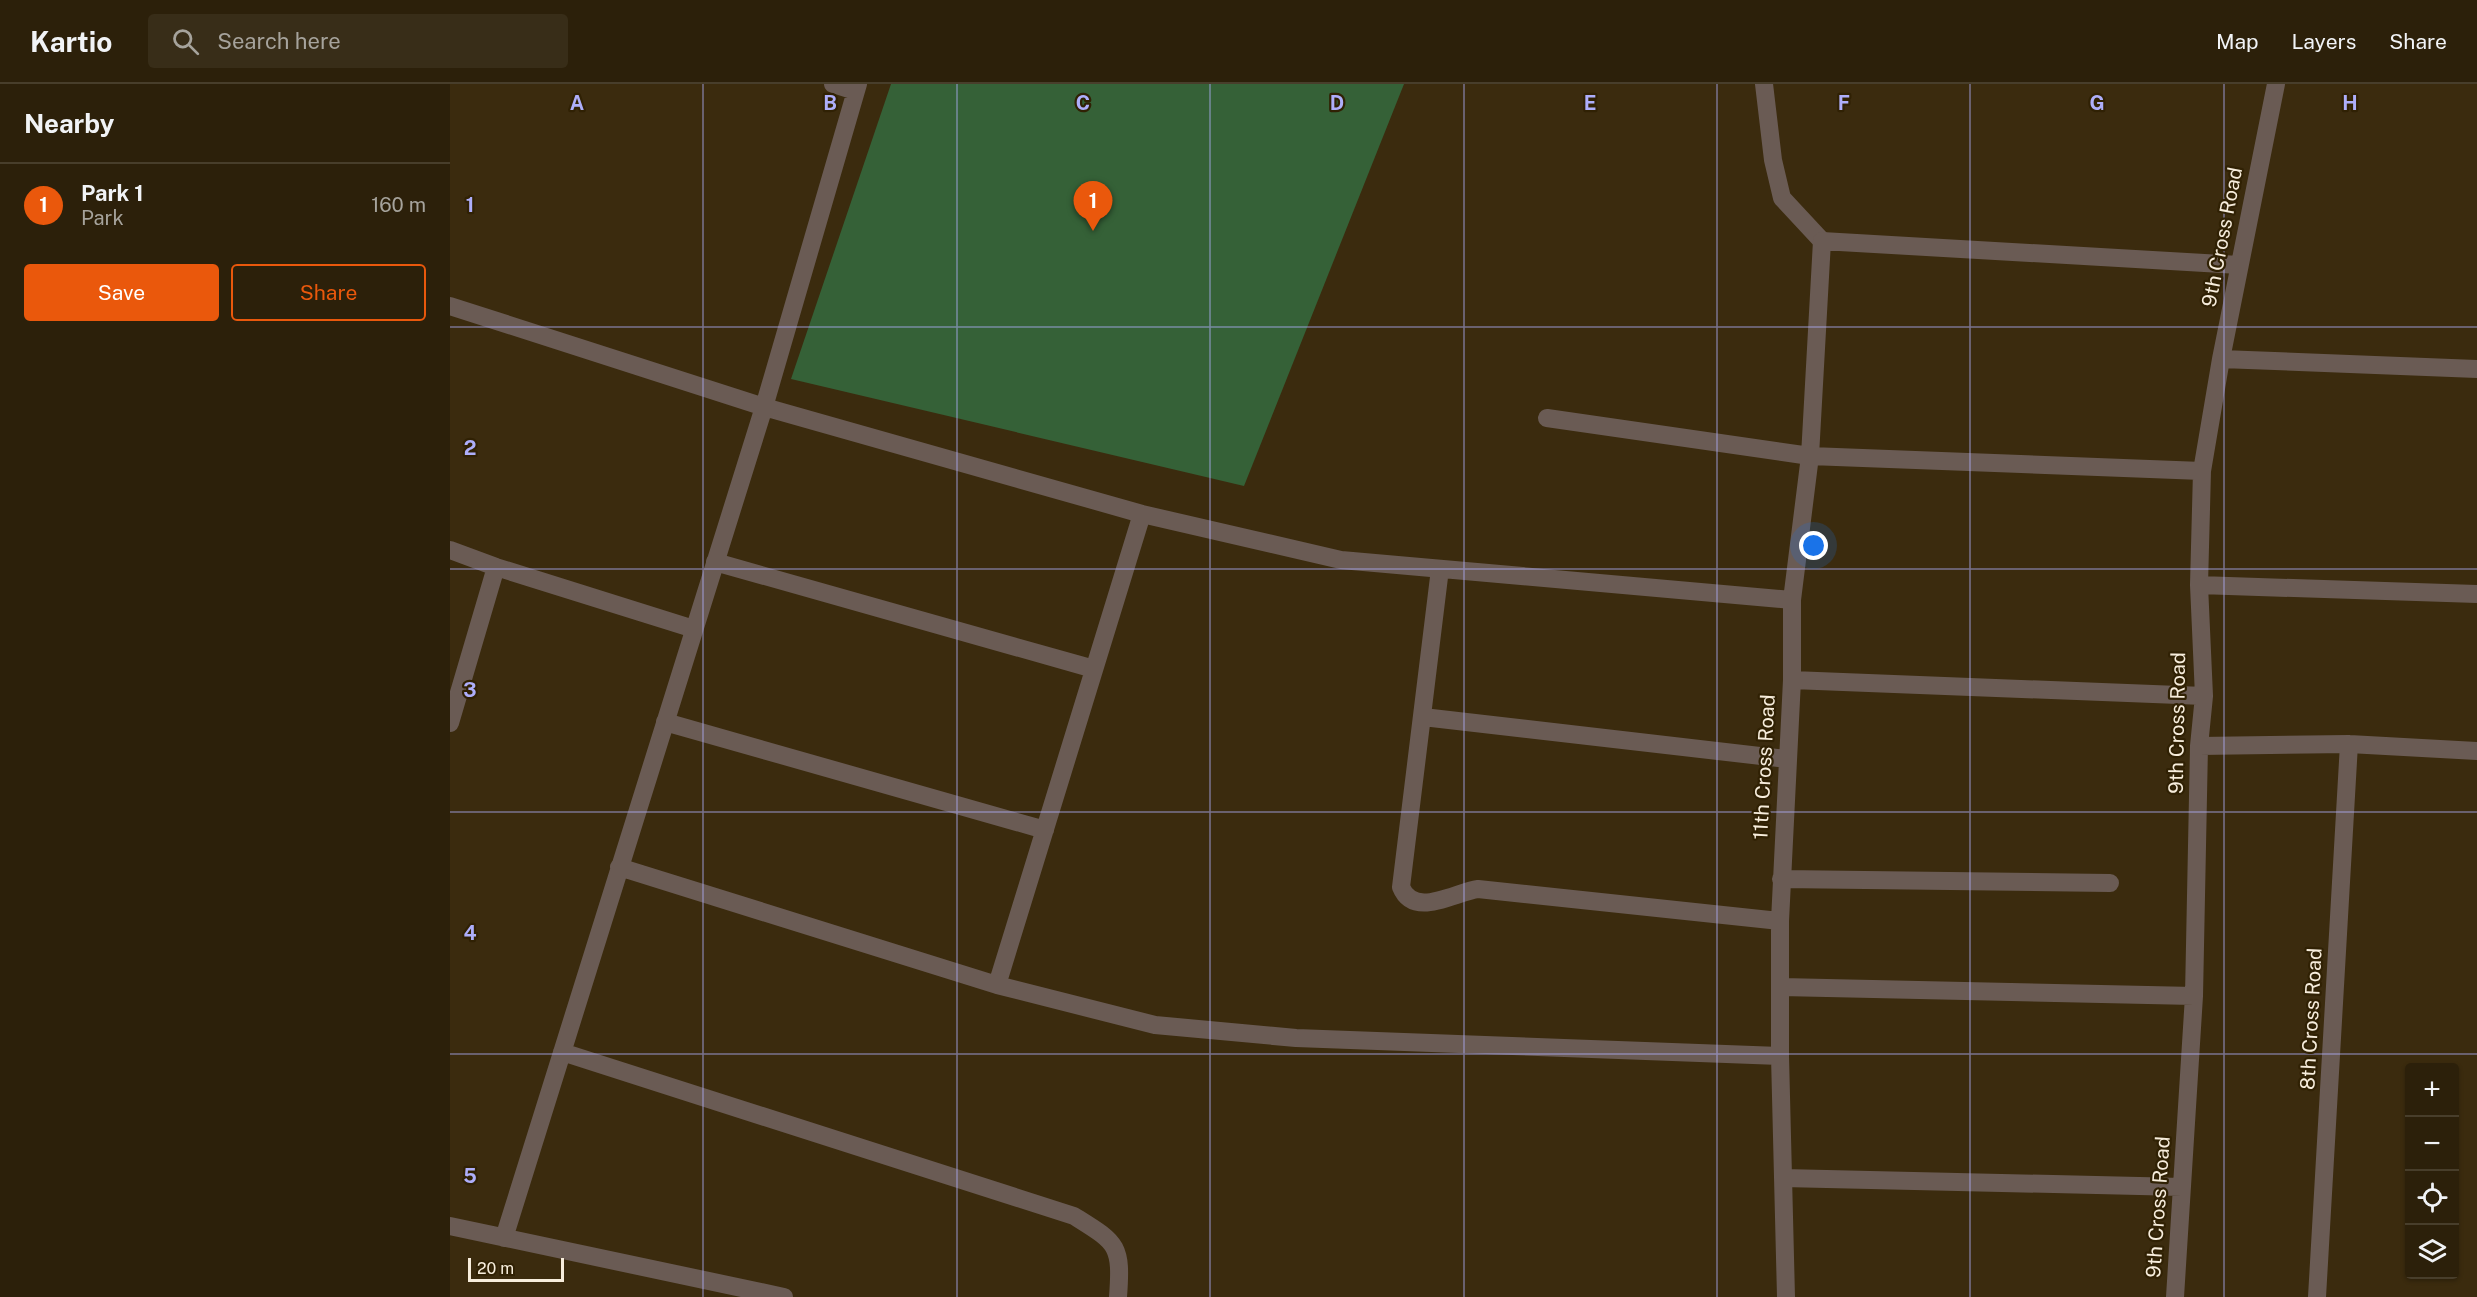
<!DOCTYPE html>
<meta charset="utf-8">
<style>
body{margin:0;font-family:"Public Sans",sans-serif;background:#382d18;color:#f1f3f6}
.controls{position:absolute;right:18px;bottom:18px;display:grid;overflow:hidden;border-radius:6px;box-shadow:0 2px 4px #0004}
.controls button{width:54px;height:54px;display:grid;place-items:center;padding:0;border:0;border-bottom:2px solid #483e2b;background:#2c200a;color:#f1f3f6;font:30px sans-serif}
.scale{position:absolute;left:18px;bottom:15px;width:96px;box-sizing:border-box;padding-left:6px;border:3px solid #f7eddc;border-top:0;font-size:16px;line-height:21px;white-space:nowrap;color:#f7eddc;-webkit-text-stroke:4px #302104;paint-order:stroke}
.you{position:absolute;left:1364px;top:462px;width:21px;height:21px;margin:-15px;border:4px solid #fff;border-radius:50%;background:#1a73e8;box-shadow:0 0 0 9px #1a73e833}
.badge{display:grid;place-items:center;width:39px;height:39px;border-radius:50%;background:#ea580c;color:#fff;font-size:20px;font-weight:700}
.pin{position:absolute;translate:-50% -50px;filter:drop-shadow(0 2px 3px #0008)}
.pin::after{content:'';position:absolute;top:32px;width:21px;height:18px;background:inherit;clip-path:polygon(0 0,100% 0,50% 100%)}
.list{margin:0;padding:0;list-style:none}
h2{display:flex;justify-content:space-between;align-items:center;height:78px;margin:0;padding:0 24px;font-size:26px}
h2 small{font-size:20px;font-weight:400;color:#a6a39c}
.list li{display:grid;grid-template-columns:39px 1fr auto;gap:18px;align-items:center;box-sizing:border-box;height:84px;padding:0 24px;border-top:2px solid #483e2b}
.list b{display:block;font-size:22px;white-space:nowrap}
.list p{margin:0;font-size:20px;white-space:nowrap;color:#a6a39c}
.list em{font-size:20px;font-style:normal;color:#a6a39c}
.actions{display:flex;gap:12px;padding:18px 24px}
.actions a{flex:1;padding:14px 0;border:2px solid #ea580c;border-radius:6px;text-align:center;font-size:21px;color:#ea580c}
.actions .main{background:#ea580c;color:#fff}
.icon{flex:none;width:33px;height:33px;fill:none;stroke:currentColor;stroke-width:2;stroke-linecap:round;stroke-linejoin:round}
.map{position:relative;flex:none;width:2027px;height:1213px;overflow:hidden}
header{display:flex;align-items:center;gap:36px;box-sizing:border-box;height:84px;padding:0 30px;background:#2c200a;border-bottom:2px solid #483e2b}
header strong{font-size:28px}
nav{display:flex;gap:33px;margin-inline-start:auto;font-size:21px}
.search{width:420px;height:54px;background:#382d18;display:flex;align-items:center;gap:15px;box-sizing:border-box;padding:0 21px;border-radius:6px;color:#a6a39c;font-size:22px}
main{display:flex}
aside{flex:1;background:#2c200a}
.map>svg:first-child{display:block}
.green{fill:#356137}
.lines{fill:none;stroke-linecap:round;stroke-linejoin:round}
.service{stroke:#6a5b54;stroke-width:18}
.minor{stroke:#6a5b54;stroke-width:18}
.grid{fill:none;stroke:#aeaefa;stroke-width:1.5;stroke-opacity:0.55}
.labels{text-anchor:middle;stroke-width:4.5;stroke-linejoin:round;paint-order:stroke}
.street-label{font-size:20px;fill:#f7eddc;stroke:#302104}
.grid-label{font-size:20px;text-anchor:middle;font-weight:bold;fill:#aeaefa;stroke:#302104;stroke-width:4.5;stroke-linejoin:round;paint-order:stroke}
</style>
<header>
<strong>Kartio</strong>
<div class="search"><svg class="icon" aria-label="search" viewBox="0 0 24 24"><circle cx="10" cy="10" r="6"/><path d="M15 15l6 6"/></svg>Search here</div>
<nav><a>Map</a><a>Layers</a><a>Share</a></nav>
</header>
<main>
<aside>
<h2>Nearby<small></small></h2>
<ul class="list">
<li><span class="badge">1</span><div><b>Park 1</b><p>Park</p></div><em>160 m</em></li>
</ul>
<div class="actions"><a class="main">Save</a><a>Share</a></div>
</aside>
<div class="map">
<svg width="2027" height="1213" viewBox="0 0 2027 1213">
<rect width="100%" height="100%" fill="#3b2b0e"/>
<path class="green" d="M441 0H954L794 402 341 295Z"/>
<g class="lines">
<path class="service" d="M1314 0 1323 76 1332 114 1372 157"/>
<path class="minor" d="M383 0 405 7
M0 222 314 323 692 430 891 476 1342 516
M1771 275 2027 285
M1097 334 1360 372 1752 387
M0 466 46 483 244 545
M265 478 644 585
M990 485 951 803C964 835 1005 808 1028 805L1330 837
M1749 501 2027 510
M1342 596 1754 612
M973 633 1337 675
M215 638 595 746
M0 639 46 483
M1749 662 1899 660 2027 667
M169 783 547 901 705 941 846 954 1330 972
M1331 795 1660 799
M547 901 692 430
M1331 903 1744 912
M112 968 624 1132C667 1159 672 1160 668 1213
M1333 1094 1732 1103
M0 1142 334 1213
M54 1154 314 323 408 0
M1336 1213 1330 972V837L1342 596V516L1360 372 1372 157 1789 181
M1725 1213 1744 912 1749 662 1754 612 1749 501 1752 387 1771 275 1826 0
M1867 1213 1899 660"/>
</g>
<path class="grid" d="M253 0V1213M507 0V1213M760 0V1213M1014 0V1213M1267 0V1213M1520 0V1213M1774 0V1213M0 243H2027M0 485H2027M0 728H2027M0 970H2027"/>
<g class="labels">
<g class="street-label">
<text transform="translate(1772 153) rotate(-79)" y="7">9th Cross Road</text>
<text transform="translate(1727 639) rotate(-89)" y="7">9th Cross Road</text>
<text transform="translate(1314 683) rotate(-87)" y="7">11th Cross Road</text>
<text transform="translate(1861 935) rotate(-87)" y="7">8th Cross Road</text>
<text transform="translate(1708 1123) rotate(-86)" y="7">9th Cross Road</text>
</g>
</g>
<g class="grid-label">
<text x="127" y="26">A</text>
<text x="380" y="26">B</text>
<text x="633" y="26">C</text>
<text x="887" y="26">D</text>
<text x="1140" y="26">E</text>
<text x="1394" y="26">F</text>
<text x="1647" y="26">G</text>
<text x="1900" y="26">H</text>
<text x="20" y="128">1</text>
<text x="20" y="371">2</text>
<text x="20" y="613">3</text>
<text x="20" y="856">4</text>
<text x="20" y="1099">5</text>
</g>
</svg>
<div class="controls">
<button>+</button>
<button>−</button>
<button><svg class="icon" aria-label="locate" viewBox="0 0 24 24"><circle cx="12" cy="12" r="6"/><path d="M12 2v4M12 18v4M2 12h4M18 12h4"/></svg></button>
<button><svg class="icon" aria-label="layers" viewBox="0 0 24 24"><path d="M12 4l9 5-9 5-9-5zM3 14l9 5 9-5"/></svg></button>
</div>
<div class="scale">20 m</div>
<div class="you"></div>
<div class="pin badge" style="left:643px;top:147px">1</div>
</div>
</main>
